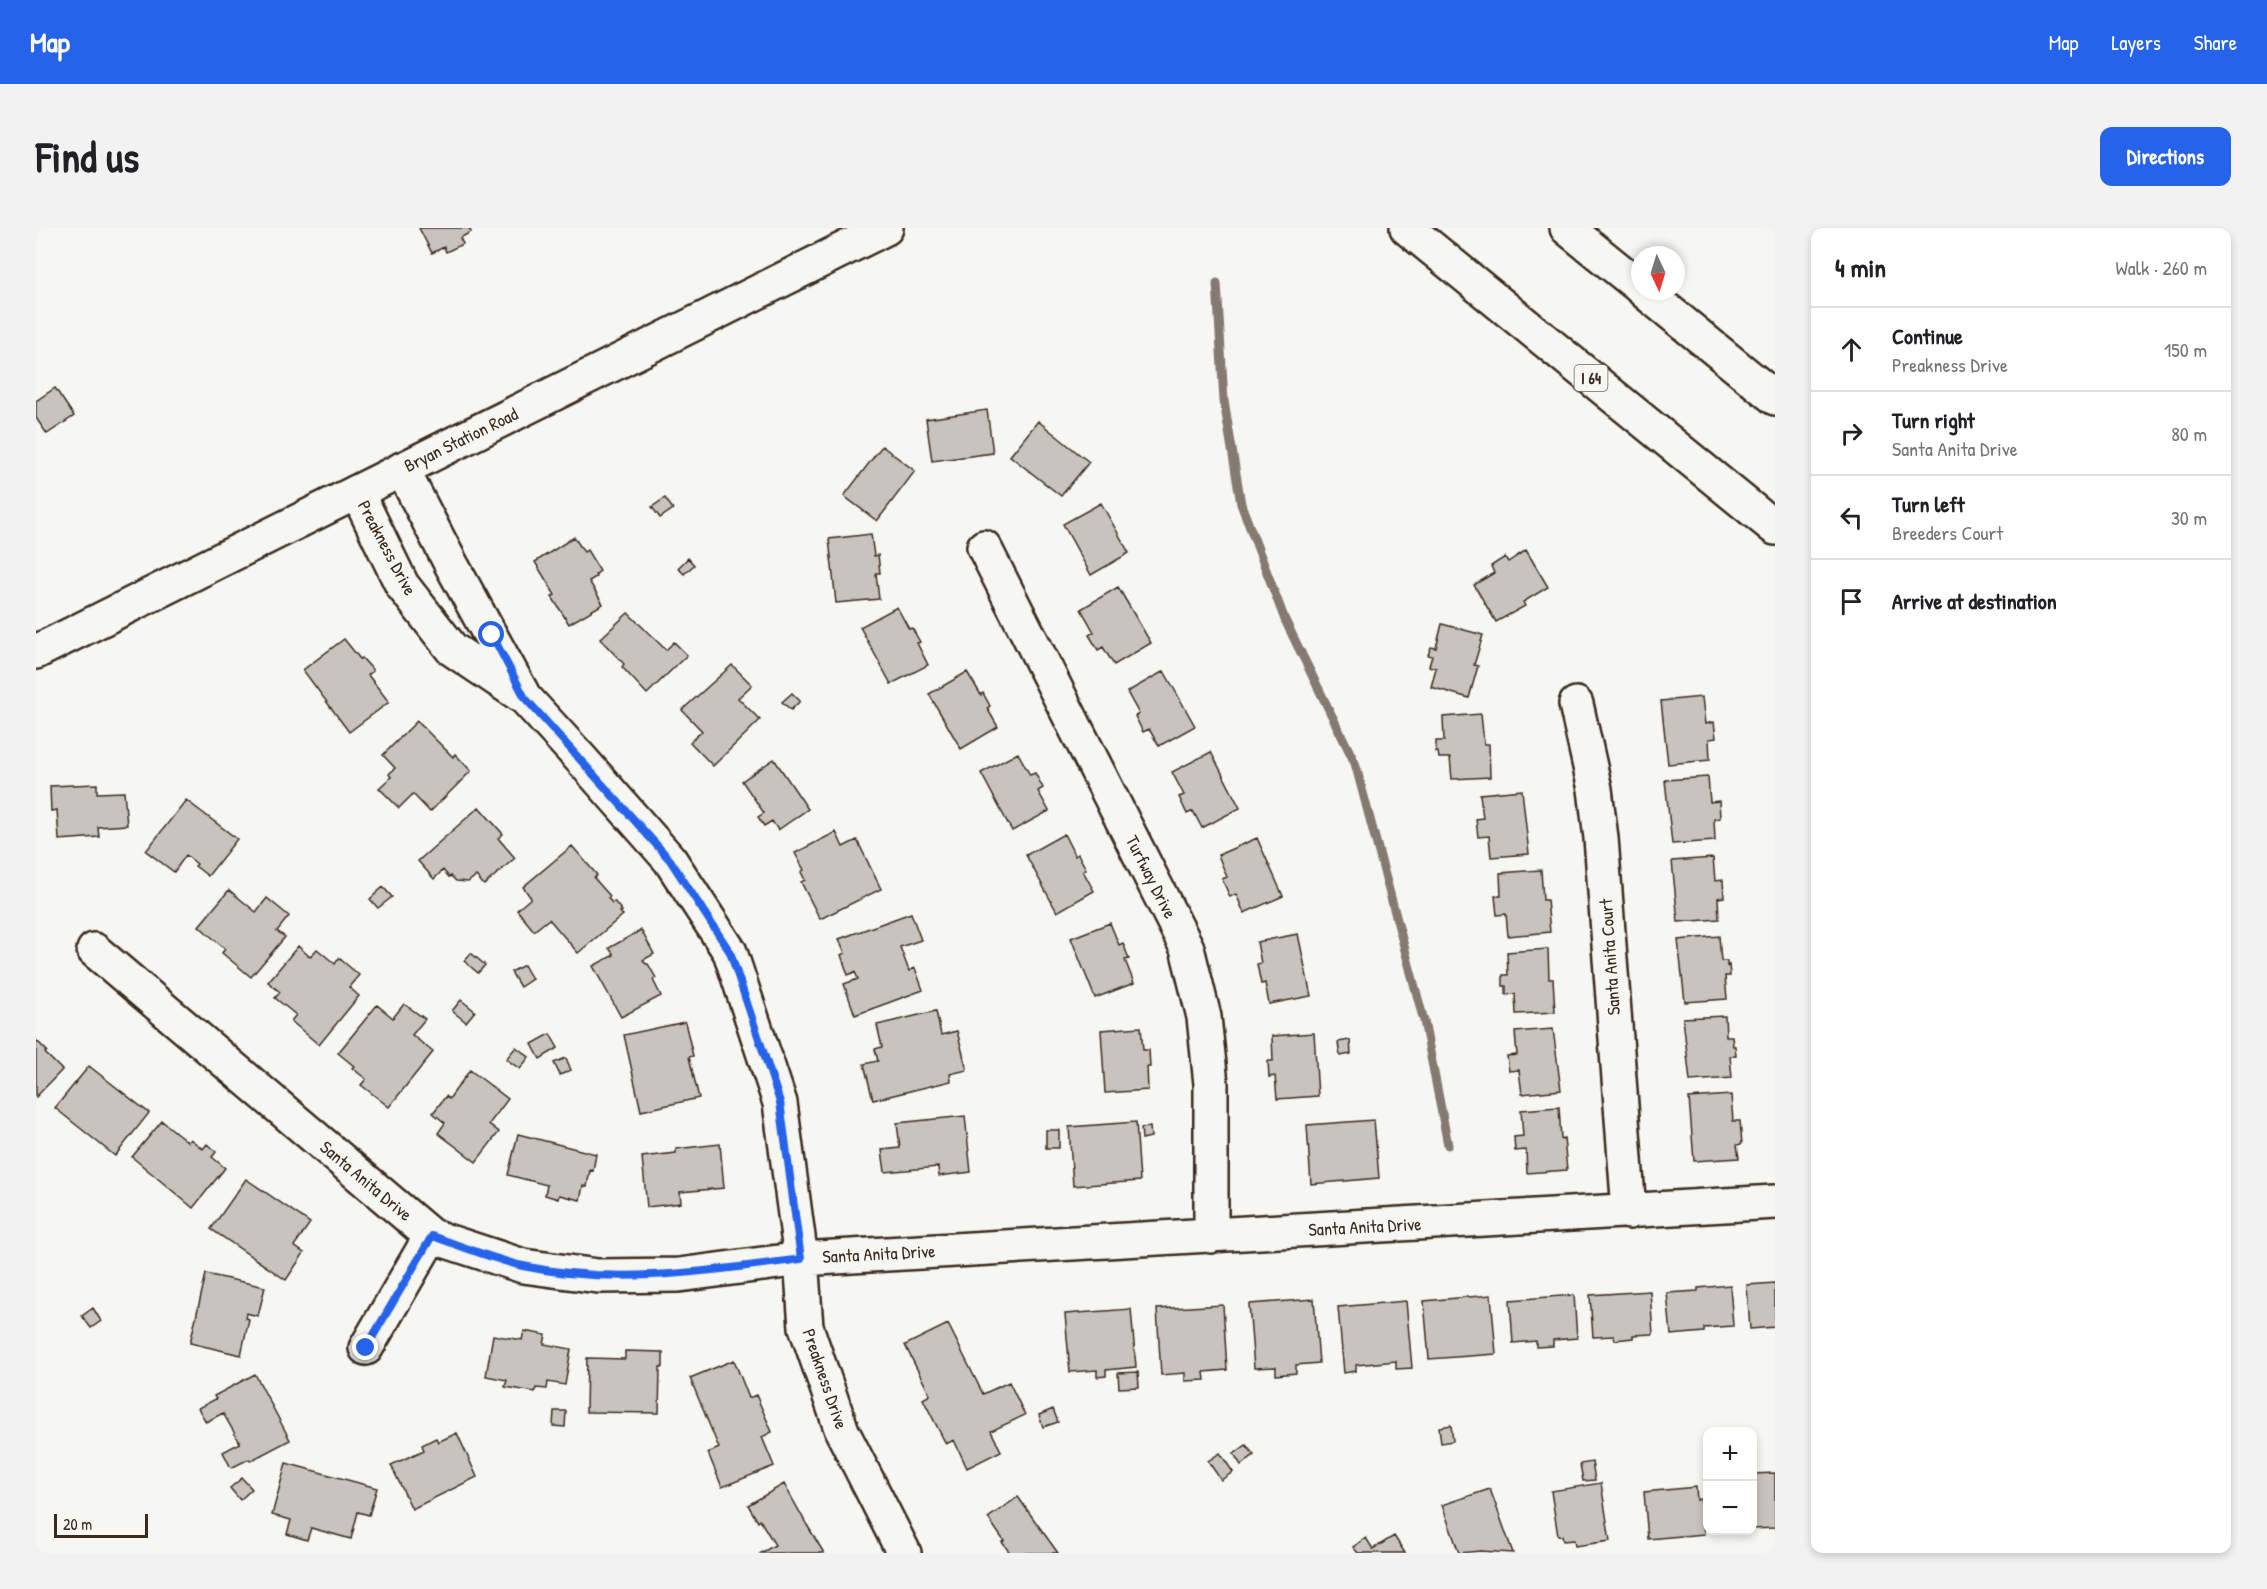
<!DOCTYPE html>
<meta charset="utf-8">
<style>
body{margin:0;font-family:"Patrick Hand",sans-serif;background:#f2f2f2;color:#202124}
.controls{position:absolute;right:18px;bottom:18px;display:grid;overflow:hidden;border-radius:12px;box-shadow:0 3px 9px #0003}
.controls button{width:54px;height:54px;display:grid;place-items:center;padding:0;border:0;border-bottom:2px solid #e0e0e0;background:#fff;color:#202124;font:30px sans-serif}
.compass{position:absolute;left:1595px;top:18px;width:54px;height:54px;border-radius:50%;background:#fff;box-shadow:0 3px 9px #0003;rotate:176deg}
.scale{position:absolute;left:18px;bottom:15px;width:94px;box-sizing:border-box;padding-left:6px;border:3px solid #3b2a1e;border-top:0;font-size:16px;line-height:21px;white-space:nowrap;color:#3b2a1e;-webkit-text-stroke:4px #f6f6f2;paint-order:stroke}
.stop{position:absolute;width:18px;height:18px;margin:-14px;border:4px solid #2563eb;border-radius:50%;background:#fff}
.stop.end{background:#2563eb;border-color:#fff;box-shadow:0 2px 6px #0008}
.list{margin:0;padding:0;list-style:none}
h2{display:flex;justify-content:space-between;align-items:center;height:78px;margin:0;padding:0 24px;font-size:26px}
h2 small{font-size:20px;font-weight:400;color:#757577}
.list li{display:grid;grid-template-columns:39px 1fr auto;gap:18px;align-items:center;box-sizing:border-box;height:84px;padding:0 24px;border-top:2px solid #e0e0e0}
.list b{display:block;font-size:22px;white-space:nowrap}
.list p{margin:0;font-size:20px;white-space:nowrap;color:#757577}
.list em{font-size:20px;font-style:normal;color:#757577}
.icon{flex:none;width:33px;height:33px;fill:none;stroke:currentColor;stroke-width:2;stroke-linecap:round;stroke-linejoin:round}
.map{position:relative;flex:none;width:1739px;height:1325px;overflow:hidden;border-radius:12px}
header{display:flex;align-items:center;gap:36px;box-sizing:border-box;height:84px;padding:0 30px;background:#2563eb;color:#fff}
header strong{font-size:28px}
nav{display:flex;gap:33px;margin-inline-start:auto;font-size:21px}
.intro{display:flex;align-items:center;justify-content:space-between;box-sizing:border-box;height:144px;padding:0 36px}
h1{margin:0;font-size:42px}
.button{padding:15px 27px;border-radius:12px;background:#2563eb;color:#fff;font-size:21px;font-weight:700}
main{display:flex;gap:36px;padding:0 36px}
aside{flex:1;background:#fff;border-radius:12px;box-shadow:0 3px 9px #0003}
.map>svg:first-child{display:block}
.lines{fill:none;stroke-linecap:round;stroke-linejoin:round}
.stream{stroke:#857a71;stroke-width:9}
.building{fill:#c8c3be;stroke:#3b2a1e;stroke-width:1.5}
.street-casing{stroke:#3b2a1e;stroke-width:38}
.secondary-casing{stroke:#3b2a1e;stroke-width:38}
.highway-casing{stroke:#3b2a1e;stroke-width:38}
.street{stroke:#f6f6f2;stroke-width:33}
.secondary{stroke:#f6f6f2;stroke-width:33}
.highway{stroke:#f6f6f2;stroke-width:33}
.route{stroke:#2563eb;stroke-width:8}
.labels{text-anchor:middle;stroke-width:4.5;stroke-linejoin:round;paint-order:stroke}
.shield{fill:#f6f6f2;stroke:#73675e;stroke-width:1.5}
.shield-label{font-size:16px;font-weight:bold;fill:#3b2a1e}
.street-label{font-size:18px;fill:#3b2a1e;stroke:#f6f6f2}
</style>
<header>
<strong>Map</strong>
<nav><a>Map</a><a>Layers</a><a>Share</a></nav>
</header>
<div class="intro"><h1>Find us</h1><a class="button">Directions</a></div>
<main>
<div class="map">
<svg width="1739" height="1325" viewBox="0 0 1739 1325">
<rect width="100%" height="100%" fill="#f6f6f2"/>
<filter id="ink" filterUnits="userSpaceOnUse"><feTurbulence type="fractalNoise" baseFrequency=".0167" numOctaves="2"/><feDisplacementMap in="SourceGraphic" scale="12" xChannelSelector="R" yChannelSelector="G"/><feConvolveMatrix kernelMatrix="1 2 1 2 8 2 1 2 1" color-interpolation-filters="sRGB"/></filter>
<g filter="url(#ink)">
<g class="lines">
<path class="stream" d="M1181 55 1188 173 1205 276 1249 392 1319 535 1388 793 1412 917"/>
</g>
<path class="building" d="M383 0H433L435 4 424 10 427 16 410 24 408 19 396 25Z
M19 160 38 188 11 206 0 190V173Z
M951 182 957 225 896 233 890 191Z
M1002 193 1053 234 1025 268 974 228Z
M846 218 879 243 841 293 808 268Z
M629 270 637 281 624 290 616 279Z
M1065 275 1093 325 1055 347 1027 296Z
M835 306 838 328 842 327 844 345H840L843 371 800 375 793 311Z
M538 309 548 324 551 322 564 343 559 347 560 349 553 353 567 376 533 396 516 369 519 367 499 334Z
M1490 322 1512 359 1487 374 1489 378 1460 394 1438 357 1458 345 1455 338 1469 329 1472 334Z
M652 330 658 337 648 346 642 340Z
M1082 359 1115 415 1078 437 1067 419 1062 422 1053 407 1058 404 1045 381Z
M861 379 873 401 876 400 884 414 881 415 892 437 855 456 824 399Z
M592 385 630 422 638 414 651 427 611 466 586 439 588 436 564 411Z
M1406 396 1447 407 1438 437 1442 438 1433 470 1395 459 1400 440 1393 438 1396 428 1392 427 1395 419 1400 420Z
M308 411 324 431 326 430 335 440 337 443 332 447 353 474 313 504 267 442Z
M696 437 716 457 702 470 724 492 677 538 654 514 666 503 646 482Z
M1128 443 1159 498 1123 518 1113 501 1107 504 1099 488 1103 486 1091 464Z
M931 444 945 467 947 465 954 478 951 480 962 499 925 521 893 466Z
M756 465 764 473 755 482 746 474Z
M1666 469 1669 496 1678 494 1680 510 1673 511 1674 532 1632 536 1625 473Z
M1445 486 1448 516H1453L1454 549 1416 551 1414 530H1403L1402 524H1400V513H1408L1407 489Z
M381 493 417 529 419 526 435 543 394 584 377 566 363 580 343 560 355 549 353 546 359 540 347 527Z
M1175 524 1204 580 1166 600 1157 583 1151 586 1143 569 1148 567 1136 544Z
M982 525 994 547 999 545 1007 560 1002 563 1013 583 976 603 945 545Z
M738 531 772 581 742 602 736 593 728 598 722 589 728 585 706 553Z
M1672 549 1674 574 1683 573 1684 590 1678 591 1679 613 1636 616 1629 552Z
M61 556V565L88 564 91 597 62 599 63 609 23 612 21 582 15 583 14 558Z
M1486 562 1493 626 1455 629 1453 608 1442 609 1440 591 1447 590 1444 566Z
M150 572 201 611 172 648 159 638 161 636 150 627 138 644 110 623Z
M443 579 467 606 462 610 479 630 448 657 440 648 432 654 420 653 415 648 413 649 407 642 398 651 382 633Z
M800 604 807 619 821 612 845 661 784 691 765 654 769 652 765 644 768 642 759 625Z
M1028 606 1039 628 1042 626 1050 641 1047 643 1058 663 1021 684 990 627Z
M1221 610 1247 668 1208 685 1200 666 1194 669 1186 651 1191 649 1182 627Z
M536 618 561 647 558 650 574 668 572 670 576 675 578 673 586 683 584 684 587 687 542 725 513 691 498 703 481 682 495 670 487 659Z
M1677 630 1679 653 1687 652 1688 669 1682 670 1683 691 1642 694 1636 633Z
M1505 642 1507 672H1511L1514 704 1472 708 1470 686 1461 687 1459 668H1465L1464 645Z
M347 659 356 669 342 680 334 671Z
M193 662 220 684 231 670 253 688 241 703 249 709 215 749 186 725 189 721 163 698Z
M875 685 885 712 864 719 873 743 879 740 887 762 819 787 808 756 822 751 819 744 812 747 805 727 809 725 803 711Z
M1074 695 1083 717 1087 715 1093 731 1089 732 1098 755 1059 770 1035 710Z
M605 702 618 726 607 732 610 736H612L620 750 617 752 625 768 585 789 557 738 578 727 573 720Z
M1262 706 1275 768 1233 776 1229 755 1225 756 1221 736 1225 735 1221 714Z
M1683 708 1685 733H1691V738L1693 737 1694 748H1689L1691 771 1649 774 1642 712Z
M262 718 274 729 281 721 299 736 303 730 323 747 313 759 323 768 283 817 255 793 260 787 239 770 244 764 232 754Z
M1512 721 1513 751H1517L1519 784 1480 786 1479 766 1470 767V758H1467V747H1472L1471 724Z
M435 725 449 737 442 745 428 733Z
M488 737 496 751 484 759 475 744Z
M425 772 439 783 430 794 416 783Z
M368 776 389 791 376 807 397 824 353 879 325 857 330 851 316 840 318 838 302 825 341 777 357 790Z
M900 783 905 807 921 803 931 842 914 846 915 853 837 872 828 836 842 833 839 821 846 819 841 797Z
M1689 788 1690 808H1696L1697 818H1699L1700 828H1694L1696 850 1654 853 1647 790Z
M649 794 657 828 653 829 663 870 605 883 588 807Z
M1105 799 1107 822H1113L1114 839H1111L1112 862 1069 865 1065 802Z
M1517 801 1525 862 1486 866 1483 842 1473 843 1471 828 1481 827 1479 804Z
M1278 805 1282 868 1241 871 1239 848 1233 849 1232 833H1237L1236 808Z
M514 806 522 820 504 831 496 816Z
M0 812 11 823 9 825 26 842 0 869Z
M1314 812 1315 826 1304 828 1302 814Z
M480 819 493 829 484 841 470 831Z
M530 830 535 842 524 847 518 835Z
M53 838 113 885 79 928 19 880Z
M434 842 472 871 453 896 463 904 440 934 402 905 409 895 397 885 410 868 413 871Z
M1695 867 1697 893H1704L1706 916 1701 917 1703 930 1658 933 1653 870Z
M1523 879 1525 911 1528 910 1531 942 1491 945 1490 922 1479 923 1478 909 1487 908 1485 882Z
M929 888 935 944 903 948 902 939 849 944 846 922 864 920 861 895Z
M1338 892 1343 950 1275 956 1271 897Z
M126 893 152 914 154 911 167 921 171 916 180 924 176 929 189 940 157 980 96 929Z
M1100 894 1104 953 1037 958 1033 899Z
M1114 899 1115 909 1106 911 1105 900Z
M1010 902H1023V920H1010Z
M482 906 560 926 557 943 554 942 551 959 547 958 544 972 523 967 522 971 509 967 511 957 472 947Z
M684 916 688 960 644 964 645 975 611 979 606 929 640 925V921Z
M210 951 274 995 258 1018 268 1025 250 1052 175 1001Z
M170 1046 229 1059 222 1088 210 1085 209 1090 213 1091 205 1127 154 1115Z
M1739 1055V1099L1714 1101 1711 1057Z
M1694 1057 1697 1098 1668 1100V1104L1635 1107 1631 1065 1662 1063V1060Z
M1614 1063 1617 1106 1597 1107V1110L1579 1112 1578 1108 1557 1109 1554 1067Z
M1455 1067 1460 1126 1393 1131 1388 1073Z
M1538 1067 1541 1110 1517 1112V1118L1500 1119V1113L1477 1115 1474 1072Z
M1278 1071 1283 1135 1260 1137V1145L1240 1147V1139L1218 1140 1213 1076Z
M1370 1073 1376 1140 1360 1141V1133L1320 1137V1143L1308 1145 1302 1079Z
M1187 1077 1191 1142 1168 1144 1169 1152 1149 1153V1145L1125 1147 1121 1081Z
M57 1080 65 1093 55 1100 46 1088Z
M1095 1081 1100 1139 1070 1142V1148L1061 1149V1142L1034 1144 1029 1086Z
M912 1096 947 1166 973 1154 989 1187 955 1203 965 1223 931 1240 918 1212 910 1216 887 1171 894 1167 869 1117Z
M488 1103 510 1107 508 1116 535 1121 529 1157 512 1154 511 1161 500 1160 499 1164 469 1159 471 1152 450 1148 457 1107 486 1112Z
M589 1123 627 1124V1139H624L623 1185 550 1184 551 1130 589 1131Z
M698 1132 713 1170 720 1167 736 1204 726 1209 738 1238 686 1259 672 1225 683 1220 654 1150Z
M1102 1144 1103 1159 1083 1160 1082 1145Z
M219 1146 254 1212 214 1233 213 1231 195 1240 187 1224 204 1215 187 1185 170 1194 162 1180 180 1171 178 1168Z
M1017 1181 1022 1194 1007 1199 1003 1187Z
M518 1183H530L529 1199 517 1198Z
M1415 1197 1417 1213 1405 1215 1403 1199Z
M421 1205 441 1249 376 1281 355 1237 388 1222 386 1217 400 1210 402 1214Z
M1210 1217 1218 1227 1205 1237 1198 1226Z
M1184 1225 1197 1244 1185 1252 1172 1233Z
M1556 1234 1559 1252 1547 1253 1544 1236Z
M250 1235 341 1260 333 1287 322 1284 315 1311 275 1300 271 1312 251 1306 255 1292 236 1287Z
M1739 1245V1300L1716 1301V1246Z
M206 1250 216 1261 204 1272 194 1260Z
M1565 1255 1574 1313 1539 1318 1538 1312 1527 1313 1526 1308H1522L1515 1263Z
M748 1256 771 1297 788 1325H725L739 1317 724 1292 722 1294 712 1277Z
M1660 1259 1661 1272 1665 1271 1668 1306 1612 1311 1608 1264Z
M1454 1261 1477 1325 1444 1323 1423 1325 1406 1277Z
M982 1269 999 1293 1022 1325H974L966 1314 968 1313 952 1290Z
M1358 1308 1369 1325H1322L1317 1319 1330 1310 1337 1321Z"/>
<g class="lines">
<g class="street-casing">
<path id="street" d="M366 241 415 336 486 465
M321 264 366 357 416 421 489 470 545 531 634 632 694 724 744 875 765 1031 770 1099 806 1203 868 1325
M948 319 1151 720 1168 789 1175 856V1008
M1540 476 1559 561 1565 610 1593 984
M58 722 395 1008 487 1038 562 1048 643 1047 765 1031 1739 974
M330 1120 395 1008"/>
</g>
<g class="secondary-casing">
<path id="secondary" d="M0 424 850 0"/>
</g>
<g class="highway-casing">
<path id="highway" d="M1371 0 1739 300
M1531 0 1604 59
M1608 63 1739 170"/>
</g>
<use href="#street" class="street"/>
<use href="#secondary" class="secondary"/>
<use href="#highway" class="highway"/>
</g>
</g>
<g class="lines" filter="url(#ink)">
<path class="route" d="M330 1120 396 1008C426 1018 456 1031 487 1038 580 1058 673 1043 765 1031L744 874 694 724 634 632 489 470 456 407"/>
</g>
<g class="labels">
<rect class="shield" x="1538.5" y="137" width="33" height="26" rx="4.5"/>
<g class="shield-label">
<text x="1555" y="156">I 64</text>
</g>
<g class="street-label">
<text transform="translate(425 212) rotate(-26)" y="6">Bryan Station Road</text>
<text transform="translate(351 320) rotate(62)" y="6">Preakness Drive</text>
<text transform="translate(1115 649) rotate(63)" y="6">Turfway Drive</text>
<text transform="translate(1574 729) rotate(-94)" y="6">Santa Anita Court</text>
<text transform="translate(330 953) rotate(40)" y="6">Santa Anita Drive</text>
<text transform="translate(1329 999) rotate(-3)" y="6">Santa Anita Drive</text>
<text transform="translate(843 1026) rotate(-3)" y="6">Santa Anita Drive</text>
<text transform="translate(789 1151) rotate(71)" y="6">Preakness Drive</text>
</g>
</g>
</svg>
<div class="controls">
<button>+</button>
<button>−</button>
</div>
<svg class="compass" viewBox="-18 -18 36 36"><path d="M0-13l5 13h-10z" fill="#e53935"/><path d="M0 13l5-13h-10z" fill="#757577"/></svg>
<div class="scale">20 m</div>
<div class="stop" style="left:456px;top:407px"></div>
<div class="stop end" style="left:330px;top:1120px"></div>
</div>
<aside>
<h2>4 min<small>Walk · 260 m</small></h2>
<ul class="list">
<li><svg class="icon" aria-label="ahead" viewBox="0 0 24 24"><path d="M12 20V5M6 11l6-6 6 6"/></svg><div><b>Continue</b><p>Preakness Drive</p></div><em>150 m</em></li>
<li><svg class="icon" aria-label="right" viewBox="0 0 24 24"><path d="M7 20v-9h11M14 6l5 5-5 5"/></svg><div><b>Turn right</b><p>Santa Anita Drive</p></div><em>80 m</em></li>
<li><svg class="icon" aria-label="left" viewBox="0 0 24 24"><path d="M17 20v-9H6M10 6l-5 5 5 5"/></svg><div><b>Turn left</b><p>Breeders Court</p></div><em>30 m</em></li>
<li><svg class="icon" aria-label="arrive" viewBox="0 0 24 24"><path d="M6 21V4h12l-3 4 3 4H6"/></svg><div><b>Arrive at destination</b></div></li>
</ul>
</aside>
</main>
